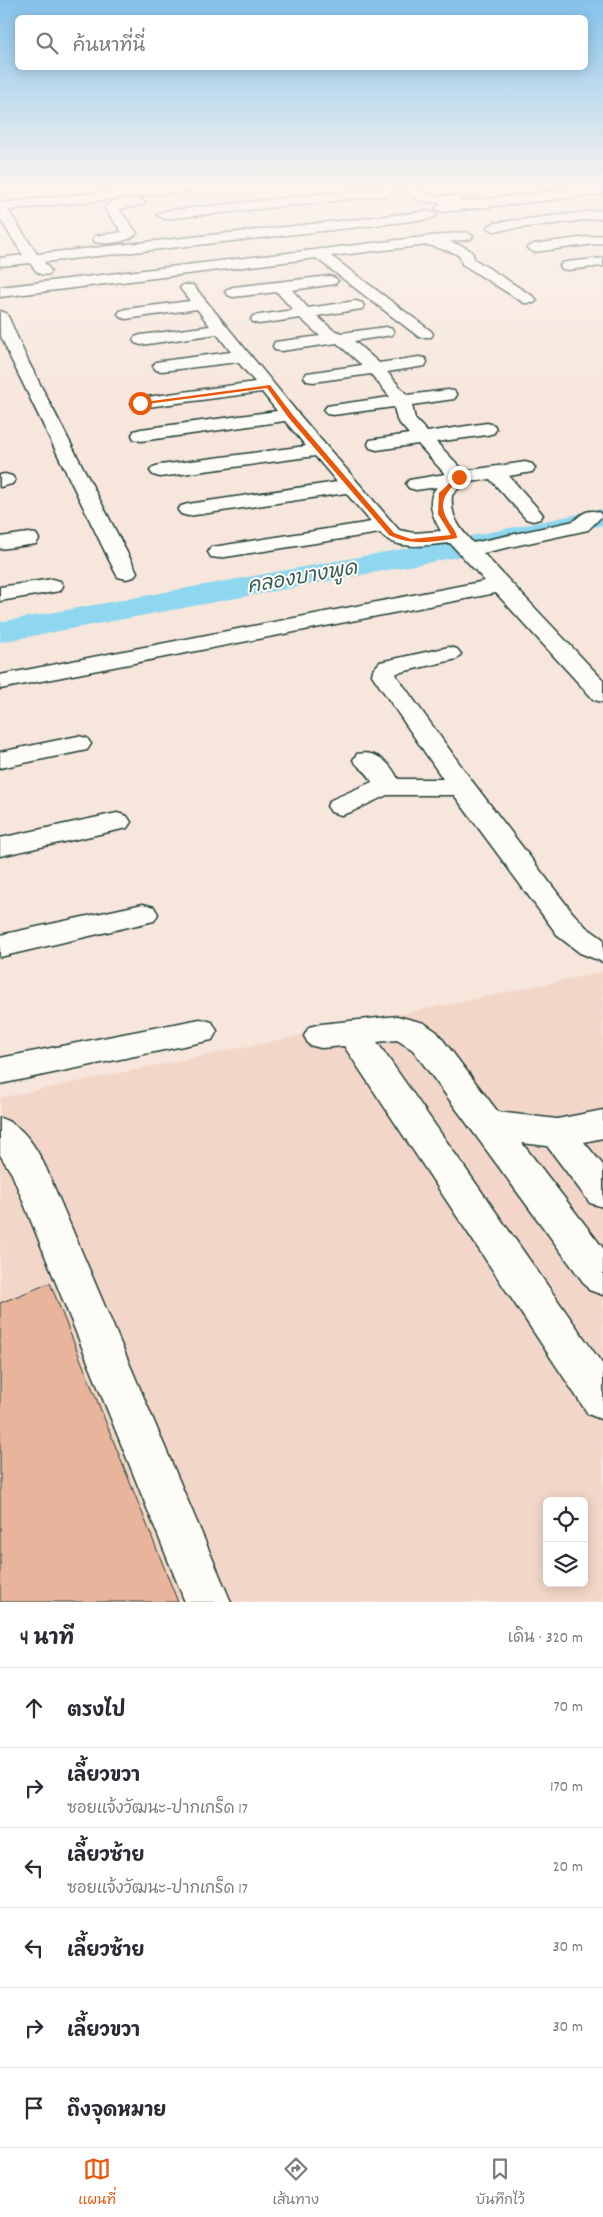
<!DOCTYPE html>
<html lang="th">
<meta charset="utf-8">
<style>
body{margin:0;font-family:Dekko,"Playpen Sans Thai",sans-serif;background:#f7f7f7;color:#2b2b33}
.controls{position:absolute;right:15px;bottom:15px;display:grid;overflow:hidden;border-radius:8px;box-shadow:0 2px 12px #0003}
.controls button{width:45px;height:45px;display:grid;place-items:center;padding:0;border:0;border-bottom:1px solid #e1e1e2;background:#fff;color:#2b2b33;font:25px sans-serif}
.stop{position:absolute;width:15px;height:15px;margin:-11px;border:4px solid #ea580c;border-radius:50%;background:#fff}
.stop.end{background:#ea580c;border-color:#fff;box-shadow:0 1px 5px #0008}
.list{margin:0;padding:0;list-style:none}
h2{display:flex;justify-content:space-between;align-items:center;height:65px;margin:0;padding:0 20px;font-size:21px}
h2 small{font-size:16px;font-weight:400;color:#7c7c81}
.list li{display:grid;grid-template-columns:32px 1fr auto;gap:15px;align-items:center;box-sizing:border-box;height:80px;padding:0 20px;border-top:1px solid #e1e1e2}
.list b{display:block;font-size:19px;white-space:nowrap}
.list p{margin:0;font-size:16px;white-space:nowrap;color:#7c7c81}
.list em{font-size:16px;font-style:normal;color:#7c7c81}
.icon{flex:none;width:28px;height:28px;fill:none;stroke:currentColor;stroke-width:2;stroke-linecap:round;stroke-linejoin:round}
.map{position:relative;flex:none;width:603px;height:1602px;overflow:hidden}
.search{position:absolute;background:#fff;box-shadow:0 2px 12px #0003;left:15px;right:15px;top:15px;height:55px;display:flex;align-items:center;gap:12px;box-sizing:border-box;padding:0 18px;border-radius:8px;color:#7c7c81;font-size:19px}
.sheet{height:545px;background:#fff}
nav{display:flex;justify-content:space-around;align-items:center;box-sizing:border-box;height:70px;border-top:1px solid #e1e1e2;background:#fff;font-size:14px;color:#7c7c81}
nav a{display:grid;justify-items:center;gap:2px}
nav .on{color:#ea580c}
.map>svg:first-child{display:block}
.built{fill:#f2d7c8;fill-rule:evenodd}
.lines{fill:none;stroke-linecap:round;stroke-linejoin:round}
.river{fill:#8ed7ef;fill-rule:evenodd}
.building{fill:#e8b49b;stroke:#1f3d34}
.minor-casing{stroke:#1f3d34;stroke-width:3}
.minor{fill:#fdfcf7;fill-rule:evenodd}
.route{fill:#ea580c}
.labels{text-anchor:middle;stroke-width:4;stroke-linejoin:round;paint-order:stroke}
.water-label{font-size:20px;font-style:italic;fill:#355c59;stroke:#fdfcf7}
</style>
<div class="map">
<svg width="603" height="1602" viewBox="0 0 603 1602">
<rect width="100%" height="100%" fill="#f7e6db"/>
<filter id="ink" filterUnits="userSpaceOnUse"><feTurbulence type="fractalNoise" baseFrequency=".02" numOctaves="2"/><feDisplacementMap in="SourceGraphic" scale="10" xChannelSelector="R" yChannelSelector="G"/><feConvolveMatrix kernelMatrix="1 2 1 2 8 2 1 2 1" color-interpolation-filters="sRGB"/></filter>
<g filter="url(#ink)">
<path class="built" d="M603 972V1602H0V1098ZM547 1501H584V1583H547Z"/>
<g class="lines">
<path class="river" d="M603 509V525L447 559 0 642V622L447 541Z"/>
</g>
<path class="building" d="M50 1283 178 1602H0V1303Z"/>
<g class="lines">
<g class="minor-casing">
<path id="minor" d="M149 187H196L190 191 8 210 37 254 430 211 437 215 430 219 44 262 51 271 49 274C39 277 36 271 30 263L0 266V258L23 255 0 219V203Z
M386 187 394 188 395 191 389 195 164 219 157 215 164 211Z
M399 187H415L435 196H460L462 199 458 202 591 187H603V194L442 212 435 208 443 204 419 200Z
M138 198 145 202 143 205 119 209 137 233C130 242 106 245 95 242L93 239 95 236 122 232 104 208C113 198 126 199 138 198Z
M603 210V218L494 231 487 227 494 223Z
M466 232 473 236 471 239 449 242C459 245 473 247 474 259L534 297 537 300 534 303H524L462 264 460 257 455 253 428 245 331 256 431 331 433 334 431 337H419L316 258 0 297V287Z
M603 235V243L534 252 527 248 534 244Z
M603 258V266L567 270 562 269 560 266 562 263 567 262Z
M330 276 335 278 338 281 335 284 292 290 308 308 356 301 362 303 364 306 362 309 317 316 333 330 342 333 386 327 392 329 394 332 392 335 354 341 379 363 419 357 425 358 427 362 425 366 387 372 407 395 448 390 454 391 457 395 454 399 412 405 415 419 427 432 487 423 494 425 496 429 494 433 487 435 436 442 464 471 525 462 532 464 535 468 532 472 509 476 540 511 543 515 540 519 533 521 526 519 490 479 464 483 452 495C450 516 459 528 473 543L574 521C583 513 587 509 599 512L602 516 588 530 483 553 603 680V702L594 700 496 593 0 689V675L485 581 450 543C428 545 396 552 380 533L219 558 211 557 208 552 211 547 219 546 371 522 346 493 188 516 181 514 178 510 181 506 188 504 337 482 315 456 160 477 153 475 150 471 153 467 160 465 306 446 285 421 141 441 134 439 132 435 134 431 141 429 277 411 262 392 140 408 134 407 131 403 134 399 140 398 255 382 238 362 162 371 156 370 153 366 156 362 162 361 231 352 217 334 141 345 135 343 133 340 135 337 141 335 210 326 197 309 126 319 120 317 118 314 120 311 126 309 190 301 180 288 183 285H193L296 411 399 530 414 533 441 531C433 518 425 500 437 487L416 490 409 488 406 484 409 480 445 474 418 444 377 450 370 448 368 444 370 440 409 434 397 420 394 407 333 415 327 414 324 410 327 406 333 405 390 397 371 374 313 382 307 381 304 377 307 373 362 365 337 343 281 351 275 350 273 346 275 342 320 336 300 318 259 324 253 322 251 319 253 316 293 310 277 292 233 297 228 295 225 292 228 289 233 287Z
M0 311 6 313 8 316 27 359 137 572 134 577 126 579 118 577 115 572 11 359 0 334Z
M5 474 12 476 15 480 12 484 0 487V475Z
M28 533 36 534 39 539 36 544 0 549V537Z
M52 579 60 581 63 586 60 591 0 601V587Z
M449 647 457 649 461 654 457 659 397 673 396 675 472 781 572 912 586 927 603 939V962L580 953 559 937 454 795H387L351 812 341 815 331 812 327 806 331 800 372 782C368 771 359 769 353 760L357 754C376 750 390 762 398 779H443L372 675 373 670 380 662Z
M78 736 87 738 91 744 87 750 0 768V752Z
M117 813 127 816 131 822 127 828 0 856V838Z
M143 904 154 907 158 914 154 921 0 957V935Z
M397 1016 424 1023 437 1032 498 1112 557 1119 603 1110V1138L584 1142 603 1165V1207L590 1203 547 1146 522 1143 603 1248V1295L589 1290 413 1050 397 1040 377 1042 603 1365V1420L588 1414 344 1046 321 1048 309 1045 304 1036 309 1027 321 1024Z
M200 1019 212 1022 217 1031 212 1040 0 1084V1058Z
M0 1118C23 1125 36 1147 46 1168L231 1602H185L12 1174 0 1155Z"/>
</g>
<use href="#minor" class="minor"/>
</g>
</g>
<linearGradient id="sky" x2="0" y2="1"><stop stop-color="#84c2eb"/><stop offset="0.45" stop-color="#fbf4ef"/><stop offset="1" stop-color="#fbf4ef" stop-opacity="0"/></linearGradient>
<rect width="603" height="412" fill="url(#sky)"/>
<path class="route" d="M270 385 292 414 394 533 411 539 451 535 438 514 439 493 457 476H461V478C445 493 436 503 450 524 453 528 457 533 457 538 435 542 410 546 389 535L288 417 267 388 140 405 137 403Z"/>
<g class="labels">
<g class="water-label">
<text transform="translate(302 576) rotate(-10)" y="7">คลองบางพูด</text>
</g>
</g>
</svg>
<div class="controls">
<button><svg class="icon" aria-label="locate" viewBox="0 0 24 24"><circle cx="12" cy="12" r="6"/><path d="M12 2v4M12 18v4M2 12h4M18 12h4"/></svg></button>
<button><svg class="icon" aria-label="layers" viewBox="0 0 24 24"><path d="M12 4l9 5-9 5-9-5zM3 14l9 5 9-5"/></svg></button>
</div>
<div class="stop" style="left:140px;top:403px"></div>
<div class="stop end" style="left:459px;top:477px"></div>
<div class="search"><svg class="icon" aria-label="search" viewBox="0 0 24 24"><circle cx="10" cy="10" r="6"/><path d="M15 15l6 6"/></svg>ค้นหาที่นี่</div>
</div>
<section class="sheet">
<h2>4 นาที<small>เดิน · 320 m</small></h2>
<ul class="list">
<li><svg class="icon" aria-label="ahead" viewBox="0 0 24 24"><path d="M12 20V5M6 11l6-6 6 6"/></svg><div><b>ตรงไป</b></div><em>70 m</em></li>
<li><svg class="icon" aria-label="right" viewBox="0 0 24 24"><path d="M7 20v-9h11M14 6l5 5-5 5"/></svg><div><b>เลี้ยวขวา</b><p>ซอยแจ้งวัฒนะ-ปากเกร็ด 17</p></div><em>170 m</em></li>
<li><svg class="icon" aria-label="left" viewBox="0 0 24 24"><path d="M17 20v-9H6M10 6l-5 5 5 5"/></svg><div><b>เลี้ยวซ้าย</b><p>ซอยแจ้งวัฒนะ-ปากเกร็ด 17</p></div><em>20 m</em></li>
<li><svg class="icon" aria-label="left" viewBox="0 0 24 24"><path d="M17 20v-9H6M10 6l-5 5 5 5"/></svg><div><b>เลี้ยวซ้าย</b></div><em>30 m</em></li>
<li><svg class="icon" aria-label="right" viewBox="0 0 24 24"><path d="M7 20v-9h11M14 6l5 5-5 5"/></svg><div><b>เลี้ยวขวา</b></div><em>30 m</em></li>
<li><svg class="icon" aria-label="arrive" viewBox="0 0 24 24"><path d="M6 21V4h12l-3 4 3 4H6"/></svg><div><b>ถึงจุดหมาย</b></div></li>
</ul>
</section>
<nav>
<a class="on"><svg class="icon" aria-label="map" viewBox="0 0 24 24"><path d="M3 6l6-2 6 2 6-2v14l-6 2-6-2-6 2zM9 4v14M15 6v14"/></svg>แผนที่</a>
<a><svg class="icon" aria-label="directions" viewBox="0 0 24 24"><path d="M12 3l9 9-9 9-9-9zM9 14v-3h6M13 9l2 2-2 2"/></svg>เส้นทาง</a>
<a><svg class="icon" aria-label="saved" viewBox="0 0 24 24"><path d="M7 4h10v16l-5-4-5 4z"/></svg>บันทึกไว้</a>
</nav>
